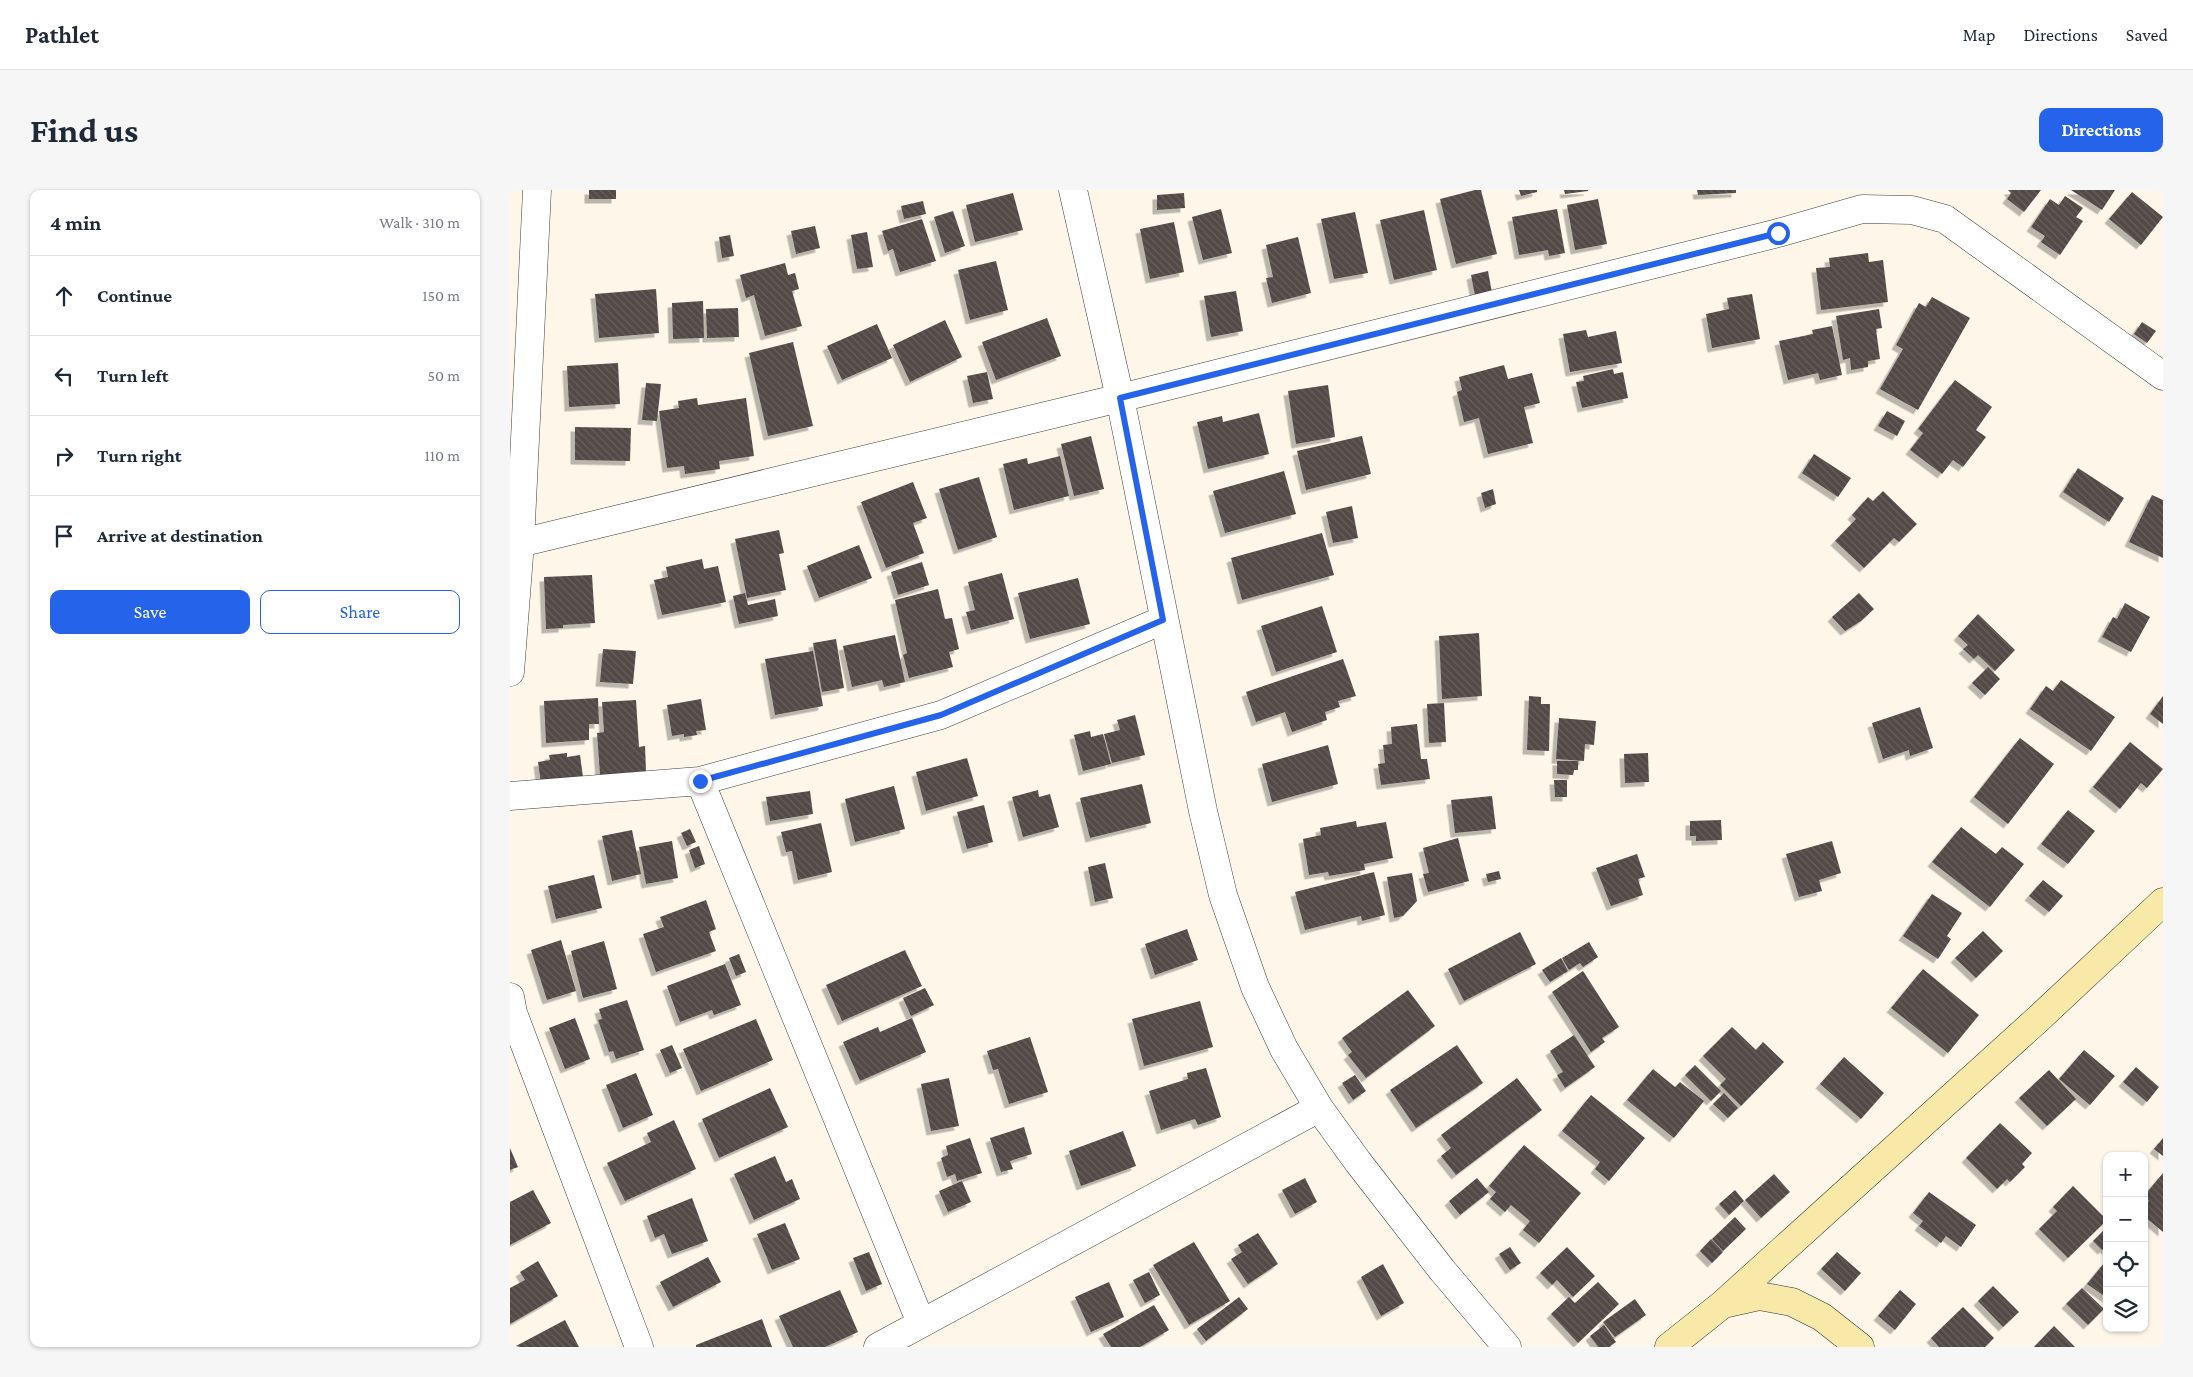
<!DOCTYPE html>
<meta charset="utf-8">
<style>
body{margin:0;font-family:"Crimson Pro",serif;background:#f6f6f7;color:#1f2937}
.controls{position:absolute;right:15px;bottom:15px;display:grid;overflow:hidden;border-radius:10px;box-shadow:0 1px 4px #0004}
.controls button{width:45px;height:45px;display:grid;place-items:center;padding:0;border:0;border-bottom:1px solid #e0e1e3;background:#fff;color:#1f2937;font:25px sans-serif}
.stop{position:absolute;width:15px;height:15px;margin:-11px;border:4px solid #2563eb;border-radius:50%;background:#fff}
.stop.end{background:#2563eb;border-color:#fff;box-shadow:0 1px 5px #0008}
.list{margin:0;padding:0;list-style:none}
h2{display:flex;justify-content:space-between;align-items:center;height:65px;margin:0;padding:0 20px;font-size:21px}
h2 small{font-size:16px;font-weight:400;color:#747a83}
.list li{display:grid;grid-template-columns:32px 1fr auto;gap:15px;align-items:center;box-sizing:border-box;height:80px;padding:0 20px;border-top:1px solid #e0e1e3}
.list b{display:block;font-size:19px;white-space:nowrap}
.list em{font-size:16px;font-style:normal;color:#747a83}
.actions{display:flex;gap:10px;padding:15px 20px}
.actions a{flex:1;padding:11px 0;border:1px solid #2563eb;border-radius:10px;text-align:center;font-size:18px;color:#2563eb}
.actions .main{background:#2563eb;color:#fff}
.icon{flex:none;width:28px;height:28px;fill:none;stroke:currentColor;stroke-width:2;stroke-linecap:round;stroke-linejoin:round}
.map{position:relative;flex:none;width:1653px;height:1157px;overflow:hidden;border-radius:10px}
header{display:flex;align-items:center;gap:30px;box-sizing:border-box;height:70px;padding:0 25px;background:#fff;border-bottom:1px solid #e0e1e3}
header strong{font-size:24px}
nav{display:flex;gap:28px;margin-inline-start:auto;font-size:18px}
.intro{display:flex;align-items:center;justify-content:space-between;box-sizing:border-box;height:120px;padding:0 30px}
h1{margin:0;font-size:35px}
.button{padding:12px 22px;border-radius:10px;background:#2563eb;color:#fff;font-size:18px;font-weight:700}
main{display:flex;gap:30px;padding:0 30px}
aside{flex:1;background:#fff;border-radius:10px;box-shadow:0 1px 4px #0004}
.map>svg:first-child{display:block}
.building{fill:url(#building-back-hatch);filter:url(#shadow)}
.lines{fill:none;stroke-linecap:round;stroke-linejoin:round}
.street-casing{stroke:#3d3d3d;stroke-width:29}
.secondary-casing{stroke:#2c2c2c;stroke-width:29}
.street{stroke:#fff;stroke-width:28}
.secondary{stroke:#f9e9a8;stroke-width:28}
.route{stroke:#2563eb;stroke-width:6}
</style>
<header>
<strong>Pathlet</strong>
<nav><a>Map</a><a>Directions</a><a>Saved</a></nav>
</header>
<div class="intro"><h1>Find us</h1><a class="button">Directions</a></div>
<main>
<aside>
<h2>4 min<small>Walk · 310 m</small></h2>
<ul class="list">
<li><svg class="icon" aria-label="ahead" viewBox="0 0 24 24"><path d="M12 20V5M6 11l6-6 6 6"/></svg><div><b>Continue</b></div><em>150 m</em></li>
<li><svg class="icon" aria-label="left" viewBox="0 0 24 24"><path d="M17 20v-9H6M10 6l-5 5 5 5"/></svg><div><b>Turn left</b></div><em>50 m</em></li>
<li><svg class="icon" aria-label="right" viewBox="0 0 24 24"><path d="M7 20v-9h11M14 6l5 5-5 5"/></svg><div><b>Turn right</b></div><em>110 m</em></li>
<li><svg class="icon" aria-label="arrive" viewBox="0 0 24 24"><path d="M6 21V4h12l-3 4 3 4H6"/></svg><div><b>Arrive at destination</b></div></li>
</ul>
<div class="actions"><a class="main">Save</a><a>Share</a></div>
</aside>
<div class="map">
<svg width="1653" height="1157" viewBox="0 0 1653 1157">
<defs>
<pattern id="building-back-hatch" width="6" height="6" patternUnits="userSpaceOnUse" patternTransform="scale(1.25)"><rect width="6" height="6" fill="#524a47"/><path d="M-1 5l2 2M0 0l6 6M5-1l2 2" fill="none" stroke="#66605d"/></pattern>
<filter id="shadow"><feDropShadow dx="-4.5" dy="4.5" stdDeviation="0" flood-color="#0004"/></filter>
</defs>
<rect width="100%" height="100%" fill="#fef7e9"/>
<path class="building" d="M79 0H106V9H79Z
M965 0H971L987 64 946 74 930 9Z
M1009 0H1027V2L1011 6Z
M1054 0H1078V1L1055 4Z
M1187 0H1226V3L1188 5Z
M1498 0H1531L1514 22 1497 9 1501 3Z
M1561 0H1605L1592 20Z
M1622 2 1653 27 1631 55 1599 29Z
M503 3 513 40 465 52 456 15Z
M674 3 675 18 647 20V5Z
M1555 6 1573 18 1566 27 1573 31 1550 65 1531 52 1535 46 1521 37 1540 9 1549 15Z
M1088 9 1097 54 1065 60 1057 15Z
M413 11 416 24 394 29 391 16Z
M711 19 722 63 693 70 682 27Z
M1047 19 1055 63 1039 66 1038 60 1009 65 1002 27Z
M914 20 927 80 884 90 870 30Z
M443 21 455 56 435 63 424 27Z
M845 22 858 83 824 89 811 29Z
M412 29 426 71 390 82 383 59 378 61 372 41Z
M664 32 674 82 640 89 630 39Z
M305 36 310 58 286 64 281 41Z
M357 42 363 77 347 79 341 45Z
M220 45 224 66 212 68 209 47Z
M788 47 801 103 762 113 756 88 763 87 756 55Z
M1358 63 1359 72 1373 70 1378 112 1311 120 1306 78 1320 77 1319 68Z
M486 71 498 120 460 130 448 80Z
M275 73 278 85 285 83 289 99 282 101 292 136 255 146 244 105 236 108 230 85Z
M978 81 983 108 966 111 961 85Z
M146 99 149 143 89 148 85 104Z
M726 101 733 141 701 147 694 106Z
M1242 104 1250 149 1202 158 1196 124 1219 119 1217 108Z
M1422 107 1460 128 1408 220 1370 199 1393 159 1386 155 1409 113 1416 117Z
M193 111 194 148 163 149 162 113Z
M228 118 229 147 197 148 196 119Z
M1369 119 1372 138 1366 139 1370 169 1358 171V177L1341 180 1340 168 1333 170 1326 126Z
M537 128 551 166 486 190 472 152Z
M435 130 452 167 400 192 383 155Z
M1632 132 1646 141 1637 153 1624 144Z
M367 134 382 168 332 190 317 156Z
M1322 136 1332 185 1310 190 1308 183 1278 190 1269 151 1303 144 1302 140Z
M1076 140 1078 147 1106 141 1112 173 1060 182 1053 144Z
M283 152 303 236 258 246 239 163Z
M108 173 110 214 59 217 57 176Z
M994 175 998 189 1022 183 1030 213 1014 217 1023 253 978 264 969 228 954 232 947 202 952 200 949 187Z
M1103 179 1104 184 1113 182 1118 208 1072 218 1066 192 1074 191 1073 186Z
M477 182 483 209 463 213 457 186Z
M1445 190 1482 217 1466 240 1476 247 1453 277 1443 270 1432 284 1400 260 1413 243 1408 239Z
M136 193 151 194 147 231 132 230Z
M818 195 825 247 786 254 778 201Z
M187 208 188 215 236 208 244 266 209 271 210 279 175 284 174 276 157 278 149 221 169 218 168 211Z
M1377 221 1395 231 1387 246 1368 236Z
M749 223 759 264 698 279 687 232 712 226 713 232Z
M65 237 121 238 120 271 65 270Z
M581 246 594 299 564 306 551 254Z
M852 246 861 284 796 300 787 261Z
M1304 264 1341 288 1328 307 1292 283Z
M550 266 559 306 504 320 493 274 517 268 518 274Z
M1568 278 1614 308 1599 332 1553 302Z
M774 281 786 324 715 343 703 301Z
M469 287 487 347 448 360 429 299Z
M403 292 417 328 403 333 414 363 376 378 351 312Z
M983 299 986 314 975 318 971 303Z
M1373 301 1407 334 1389 352 1384 348 1354 378 1325 351 1346 329 1342 325 1358 307 1363 311Z
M1642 305 1653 310V368L1619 352Z
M842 316 848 348 823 353 816 322Z
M269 340 274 363 269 364 276 400 237 408 225 349Z
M812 343 824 385 732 410 721 368Z
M349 355 362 388 309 408 297 376Z
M192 369 194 379 208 376 216 412 152 425 144 390 158 387 156 377Z
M412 372 419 395 388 405 381 382Z
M492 383 504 429 461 440 456 422 465 420 458 392Z
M82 385 85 433 53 435V438L36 439 34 387Z
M568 388 580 434 520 449 508 403Z
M428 399 435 429 442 428 449 459 439 462 443 477 399 488 393 465 397 463 385 410Z
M235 403 238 415 265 409 268 426 229 434 223 406Z
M1349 403 1364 419 1351 431 1335 441 1322 427Z
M1615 413 1640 427 1621 462 1592 447 1603 427 1607 429Z
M812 416 827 462 766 482 751 436Z
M1468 424 1505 460 1485 481 1468 465 1464 469 1453 459 1458 455 1448 446Z
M969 443 972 506 932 509 929 446Z
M385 445 395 492 374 497 372 490 342 497 333 456Z
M326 449 334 498 312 502 303 453Z
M93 459 126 461 123 494 90 492Z
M303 461 313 516 265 525 255 469Z
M833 469 846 506 828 511 830 517 815 522 817 530 782 542 775 522 746 532 736 502Z
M1478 477 1490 489 1475 505 1462 493Z
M1551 490 1605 527 1581 561 1520 519 1536 496 1543 501Z
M1019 506 1031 507V514H1040L1039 561 1017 560Z
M1653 506V534L1640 524Z
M88 508 89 534H79V550L36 553 34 511Z
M191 509 196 540 186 541 187 545 174 547V544L162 546 157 515Z
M126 510 129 557 135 556 136 581 90 585 87 543 94 542 92 512Z
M934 513 936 552 919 553 917 514Z
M1410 517 1423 558 1400 566 1399 560 1373 569 1362 533Z
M625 525 635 565 602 573 594 544 610 540 607 530Z
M1049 528 1086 531 1084 555 1075 554 1074 571 1046 569Z
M907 534 911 569H917L920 589 871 595 868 574 875 573 873 555 882 554 881 537Z
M580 541 581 547 593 544 601 574 573 581 564 545Z
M1510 548 1544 574 1498 634 1464 607Z
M1620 552 1653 579 1637 598 1631 593 1610 619 1583 597Z
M818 555 828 594 762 612 752 574Z
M57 563V567L70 565 73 587 31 594 28 572 40 570 39 565Z
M1138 563 1139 592 1115 593 1114 564Z
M457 568 468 606 416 621 406 582Z
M1047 571H1068V580H1064L1063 585 1047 584Z
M1044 590H1057V607H1045Z
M632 594 641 633 580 648 570 608Z
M384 596 395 639 345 652 335 609Z
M528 600 529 607 540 604 549 637 513 647 502 607Z
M300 601 303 624 260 631 256 607Z
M982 606 986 639 945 643 941 610Z
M474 615 483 652 457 659 447 622Z
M1558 620 1585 641 1558 674 1531 654Z
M1211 630 1212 650 1186 651V646H1180V631Z
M846 631 847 637 876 632 883 668 854 674 855 680 819 686 818 682 799 685 793 649 811 645 810 638Z
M311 633 322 682 288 690 282 661 276 662 271 642Z
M1451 637 1486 664 1492 657 1514 674 1480 717 1422 672Z
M180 639 186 652 177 656 171 643Z
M122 640 131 684 102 691 92 646Z
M948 648 959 691 918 702 913 684 919 683 913 658Z
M162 651 168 688 136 694 129 657Z
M1322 651 1331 683 1309 690 1312 701 1289 707 1276 664Z
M189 656 195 674 185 678 179 660Z
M1127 664 1135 687 1128 689 1133 705 1101 716 1086 678Z
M595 673 603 708 585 712 578 677Z
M989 681 991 689 978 692 976 684Z
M864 682 875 725 852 731 851 726 795 740 785 702Z
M902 683 907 711 893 726 884 728 877 687Z
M84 685 92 718 46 729 38 696Z
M1533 690 1553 706 1539 722 1519 706Z
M1422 704 1452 723 1437 746 1441 749 1428 769 1393 746Z
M196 710 206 739 199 742 206 761 146 782 133 744 154 737 150 727Z
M677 739 688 770 645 785 635 754Z
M1473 741 1493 761 1466 788 1445 768Z
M1010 742 1026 774 954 811 938 779Z
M51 750 66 801 37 810 21 760Z
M94 751 107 799 73 808 61 761Z
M1079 752 1088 767 1073 777 1070 773 1059 780 1052 768Z
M395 760 412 796 332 831 316 795Z
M229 764 236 782 226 786 219 768Z
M1051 768 1058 781 1040 792 1032 780Z
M215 774 231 815 204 825 202 820 170 832 157 796Z
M1413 779 1469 825 1438 863 1381 818Z
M1073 781 1109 837 1092 848 1095 852 1081 862 1042 802Z
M415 798 424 815 401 826 393 808Z
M898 800 925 836 856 888 838 865 842 862 832 848Z
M117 810 134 860 106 869 103 861 99 862 88 830 92 829 89 819Z
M690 811 703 857 634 876 622 829Z
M65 828 80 869 55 879 39 838Z
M402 828 416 862 350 891 333 852 368 837 370 842Z
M246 829 263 870 191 901 173 859Z
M1222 837 1246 860 1253 852 1274 872 1231 916 1210 895 1216 889 1193 866Z
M1064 845 1085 877 1055 898 1047 885 1053 882 1040 861Z
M520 847 538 902 499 914 488 879 483 880 477 861Z
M162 855 172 878 160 883 150 860Z
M947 855 973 893 906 938 880 900Z
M1574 860 1605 886 1580 915 1549 889Z
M1334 867 1374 903 1351 929 1310 894Z
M1185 875 1211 901 1201 911 1175 885Z
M1626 877 1649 897 1637 912 1613 892Z
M696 878 711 927 688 935 685 929 651 940 639 901 678 889 677 883Z
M1143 879 1165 897 1170 892 1194 911 1164 948 1117 910Z
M1539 880 1566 909 1537 936 1509 908Z
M126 883 143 925 113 938 96 895Z
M845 885 856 901 843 910 832 893Z
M439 888 449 936 421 941 411 894Z
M1007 888 1032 920 946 985 931 966 941 958 931 945Z
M260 898 278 937 209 968 192 929Z
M1214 903 1228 918 1218 928 1203 914Z
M1081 905 1135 948 1099 991 1085 979 1090 972 1052 941Z
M164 930 186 979 115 1011 97 973 141 952 137 943Z
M1490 933 1522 963 1512 974 1515 977 1500 992 1497 989 1487 999 1456 968Z
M514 937 522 964 500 971 503 979 491 982 480 948Z
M613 941 626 976 571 996 559 961Z
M460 948 472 983 447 991 445 984 437 987 431 968 438 965 436 956Z
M1653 948V966L1644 959Z
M1014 955 1071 1003 1029 1053 1013 1040 1020 1031 1001 1015 995 1022 980 1009 986 1002 979 996Z
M0 958 8 977 0 980Z
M265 966 276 992 282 989 290 1009 244 1030 224 984Z
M1653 983V1042L1634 1026V1016L1639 1011 1634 1006Z
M1264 984 1280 1002 1251 1028 1235 1010Z
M795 988 807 1012 785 1024 772 1000Z
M967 988 979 1002 950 1025 939 1011Z
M452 991 461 1012 438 1022 429 1001Z
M1563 996 1597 1030 1558 1068 1529 1039 1547 1021 1543 1017Z
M23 1000 41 1033 0 1055V1012Z
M1225 1000 1234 1011 1219 1025 1209 1014Z
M1419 1002 1466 1035 1451 1057 1436 1046 1431 1053 1409 1036 1413 1031 1403 1023Z
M182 1008 198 1051 162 1064 154 1044 145 1048 137 1026Z
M1225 1027 1236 1039 1213 1061 1202 1049Z
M275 1033 290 1069 262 1080 247 1044Z
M1597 1037V1061L1595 1058 1592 1060 1583 1051Z
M748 1043 768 1074 738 1094 721 1069 732 1062 728 1055Z
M1201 1049 1213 1062 1202 1073 1190 1061Z
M684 1052 720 1111 679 1135 643 1075Z
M1000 1057 1011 1073 1000 1080 989 1064Z
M1057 1057 1085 1086 1063 1107 1047 1090 1042 1095 1030 1083Z
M359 1062 372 1094 356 1101 343 1068Z
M1327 1062 1351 1083 1335 1101 1311 1079Z
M198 1067 211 1092 163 1117 150 1092Z
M28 1071 48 1106 0 1134V1098L15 1090 10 1082Z
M1595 1072 1597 1073V1108L1577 1094Z
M873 1074 894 1113 871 1126 851 1087Z
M639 1082 650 1105 635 1113 623 1090Z
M599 1092 614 1127 581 1142 565 1107Z
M1088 1092 1109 1114 1068 1153 1041 1124 1059 1107 1065 1113Z
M1483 1096 1509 1122 1493 1137 1468 1111Z
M1572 1098 1594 1119 1578 1135 1556 1114Z
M330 1100 348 1142 315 1157H283L269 1126Z
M1390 1100 1406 1114 1385 1140 1368 1126Z
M729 1107 738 1119 696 1151 687 1139Z
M1125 1109 1136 1125 1105 1147 1093 1132Z
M644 1115 659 1140 630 1157H601L593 1144Z
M1453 1117 1484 1148 1475 1157H1429L1421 1148Z
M252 1129 262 1157H186V1155Z
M55 1130 69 1157H4Z
M1094 1135 1106 1152 1099 1157H1088L1080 1146Z
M1544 1136 1565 1157H1524Z"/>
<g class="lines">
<g class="street-casing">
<path id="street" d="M563 0 610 208 693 621 713 705 745 797 774 859 809 918 848 972 932 1080 997 1157
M10 353 610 208 1268 43 1352 19 1402 20 1435 29 1653 186
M0 482 10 353 27 0
M190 591 411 1133
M0 606 190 591 431 525 653 430
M0 807 3 823 129 1157
M368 1157 809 918"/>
</g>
<g class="secondary-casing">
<path id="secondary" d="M1213 1114 1527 830 1653 712
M1159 1157 1213 1114 1249 1106 1282 1112 1312 1127 1350 1157"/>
</g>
<use href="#street" class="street"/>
<use href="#secondary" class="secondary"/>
</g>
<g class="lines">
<path class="route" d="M190 591 431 525 653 430 610 208 1268 43"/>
</g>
</svg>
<div class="controls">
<button>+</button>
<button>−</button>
<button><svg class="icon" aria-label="locate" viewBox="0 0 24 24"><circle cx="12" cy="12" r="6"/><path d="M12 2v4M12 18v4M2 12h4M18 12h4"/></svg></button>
<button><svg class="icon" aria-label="layers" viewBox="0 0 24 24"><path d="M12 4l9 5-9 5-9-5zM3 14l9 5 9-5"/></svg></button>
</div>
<div class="stop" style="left:1268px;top:43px"></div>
<div class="stop end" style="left:190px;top:591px"></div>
</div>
</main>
